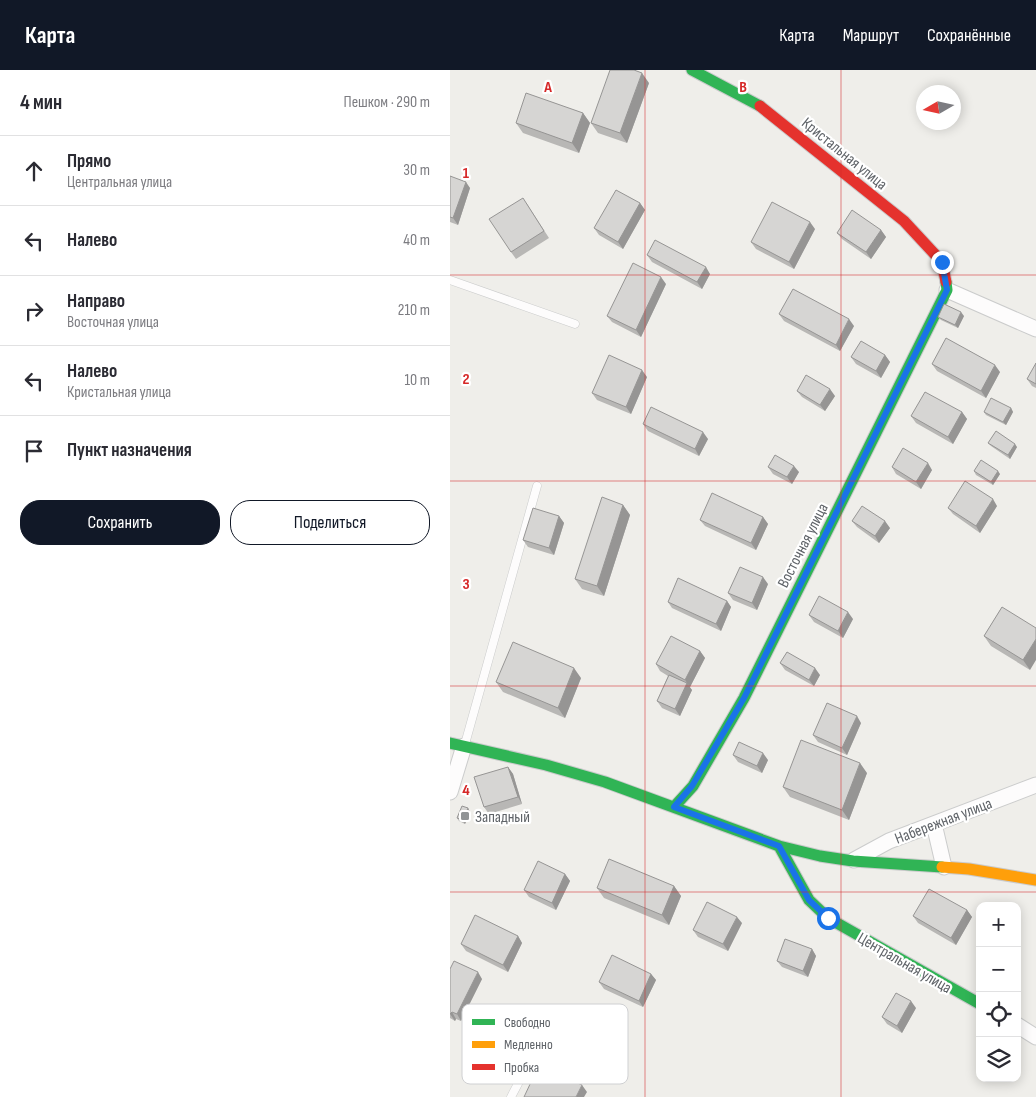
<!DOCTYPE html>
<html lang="ru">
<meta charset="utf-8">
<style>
body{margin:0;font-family:"Sofia Sans Condensed",sans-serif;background:#f7f7f7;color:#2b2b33}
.controls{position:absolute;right:15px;bottom:15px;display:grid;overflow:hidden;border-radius:10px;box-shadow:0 2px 12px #0003}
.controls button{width:45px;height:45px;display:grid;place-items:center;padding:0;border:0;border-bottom:1px solid #e1e1e2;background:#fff;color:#2b2b33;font:25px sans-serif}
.compass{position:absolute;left:466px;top:15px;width:45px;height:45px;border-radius:50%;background:#fff;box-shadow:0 2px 12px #0003;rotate:261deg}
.stop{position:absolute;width:15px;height:15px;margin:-11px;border:4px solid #1a73e8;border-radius:50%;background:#fff}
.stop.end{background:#1a73e8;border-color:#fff;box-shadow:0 1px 5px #0008}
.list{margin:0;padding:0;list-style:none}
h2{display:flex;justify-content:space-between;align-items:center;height:65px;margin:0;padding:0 20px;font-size:21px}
h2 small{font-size:16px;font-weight:400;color:#7c7c81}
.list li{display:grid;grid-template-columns:32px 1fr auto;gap:15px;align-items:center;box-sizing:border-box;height:70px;padding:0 20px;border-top:1px solid #e1e1e2}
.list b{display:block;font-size:19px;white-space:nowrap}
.list p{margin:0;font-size:16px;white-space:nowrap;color:#7c7c81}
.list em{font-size:16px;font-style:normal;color:#7c7c81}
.actions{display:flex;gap:10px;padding:15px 20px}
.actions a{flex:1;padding:11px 0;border:1px solid #111827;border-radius:20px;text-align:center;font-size:18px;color:#111827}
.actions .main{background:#111827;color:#fff}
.icon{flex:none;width:28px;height:28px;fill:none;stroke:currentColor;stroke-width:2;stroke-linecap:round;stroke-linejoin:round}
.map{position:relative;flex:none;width:586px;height:1027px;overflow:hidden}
header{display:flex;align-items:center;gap:30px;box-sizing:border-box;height:70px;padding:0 25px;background:#111827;color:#fff}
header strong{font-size:24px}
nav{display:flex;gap:28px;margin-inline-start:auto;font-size:18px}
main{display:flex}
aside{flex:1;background:#fff}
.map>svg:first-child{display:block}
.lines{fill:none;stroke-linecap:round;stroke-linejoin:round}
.lane-casing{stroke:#cbcccc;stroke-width:9}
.street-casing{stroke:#cbcccc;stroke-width:17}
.fast-casing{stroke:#cacacb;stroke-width:13}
.slow-casing{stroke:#cacacb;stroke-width:13}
.jam-casing{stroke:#cacacb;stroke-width:13}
.lane{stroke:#fdfcfc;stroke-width:8}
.street{stroke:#fdfcfc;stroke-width:15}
.fast{stroke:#30b455;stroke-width:11}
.slow{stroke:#ff9f0a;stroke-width:11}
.jam{stroke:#e5322d;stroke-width:11}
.wall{fill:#b8b7b5}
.shaded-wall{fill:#969594}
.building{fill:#d6d5d3;stroke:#969594}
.route{stroke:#1a73e8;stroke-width:6}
.grid{fill:none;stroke:#d62828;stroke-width:1;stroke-opacity:0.55}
.poi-dot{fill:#919496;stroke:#fff;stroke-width:2}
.labels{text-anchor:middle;stroke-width:4.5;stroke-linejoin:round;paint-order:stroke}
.street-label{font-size:16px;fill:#5f6368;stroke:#fff}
.poi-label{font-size:16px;fill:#5f6368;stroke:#fff;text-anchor:start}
.key{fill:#fff;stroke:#cfd0d2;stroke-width:1}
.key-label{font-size:14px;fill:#5f6368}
.grid-label{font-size:16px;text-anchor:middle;font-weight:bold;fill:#d62828;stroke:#fff;stroke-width:4.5;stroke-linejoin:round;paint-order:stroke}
</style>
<header>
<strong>Карта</strong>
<nav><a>Карта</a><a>Маршрут</a><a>Сохранённые</a></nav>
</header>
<main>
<aside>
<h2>4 мин<small>Пешком · 290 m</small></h2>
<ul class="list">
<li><svg class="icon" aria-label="ahead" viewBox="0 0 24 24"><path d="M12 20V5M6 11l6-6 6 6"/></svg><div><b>Прямо</b><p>Центральная улица</p></div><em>30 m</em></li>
<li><svg class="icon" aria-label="left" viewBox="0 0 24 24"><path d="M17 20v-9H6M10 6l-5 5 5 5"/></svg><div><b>Налево</b></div><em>40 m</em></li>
<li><svg class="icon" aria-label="right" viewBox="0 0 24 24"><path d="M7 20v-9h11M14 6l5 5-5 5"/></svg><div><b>Направо</b><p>Восточная улица</p></div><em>210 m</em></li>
<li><svg class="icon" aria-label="left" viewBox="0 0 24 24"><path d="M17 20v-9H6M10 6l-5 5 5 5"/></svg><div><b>Налево</b><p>Кристальная улица</p></div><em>10 m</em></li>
<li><svg class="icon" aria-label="arrive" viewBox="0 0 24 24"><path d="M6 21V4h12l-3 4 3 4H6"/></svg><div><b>Пункт назначения</b></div></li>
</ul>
<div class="actions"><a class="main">Сохранить</a><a>Поделиться</a></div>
</aside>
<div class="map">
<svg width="586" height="1027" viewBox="0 0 586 1027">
<rect width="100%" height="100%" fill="#efeeea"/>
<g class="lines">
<g class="lane-casing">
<path id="lane" d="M0 210 125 254
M15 674 87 416
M61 1027 81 989"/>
</g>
<g class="street-casing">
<path id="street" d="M497 220 586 259
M0 722 14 676
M484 754 494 797
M404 790 439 771 586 715
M567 955 586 967"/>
</g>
<g class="fast-casing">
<path id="fast" d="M242 0 310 36
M0 673 96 695 155 712 329 776 370 786 403 791 492 797
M224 737 243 716 294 628 497 220 496 212
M329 776 359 830 378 848 530 934"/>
</g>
<g class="slow-casing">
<path id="slow" d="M492 797 519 799 586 810"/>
</g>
<g class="jam-casing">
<path id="jam" d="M310 36 454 151 492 192 496 212"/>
</g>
<use href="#lane" class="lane"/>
<use href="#street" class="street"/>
<use href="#fast" class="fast"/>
<use href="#slow" class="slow"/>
<use href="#jam" class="jam"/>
</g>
<path class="wall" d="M199 13 177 73 148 63 141 53Z
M133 43 140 53 129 83 73 63 66 53Z
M0 106 20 118 8 155 0 152Z
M190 133 195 140 173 179 149 165 144 158Z
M77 134 99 168 66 189 61 182Z
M365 159 344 199 306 179 301 172Z
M431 160 436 167 421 189 392 169 387 163Z
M197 185 260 204 252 219 202 192Z
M216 214 191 267 162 252 157 246Z
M329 244 404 256 390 281 334 251Z
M514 246 508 258 491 250 488 247Z
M435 285 440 292 431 308 406 294 401 287Z
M586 293V318L582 316 577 309Z
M482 294 550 302 536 328 487 301Z
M197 307 181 344 147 330 142 323Z
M347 321 385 326 375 341 352 327Z
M561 338 563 342 556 355 536 345 534 342Z
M512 342 517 349 503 374 466 353 461 346Z
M193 354 258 369 249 386 198 361Z
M538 373 567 377 560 389 541 376Z
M318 397 349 402 342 414 323 404Z
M442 397 482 400 471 419 446 404Z
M524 401 550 404 543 415 526 405Z
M173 435 180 445 154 526 132 519 125 509Z
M547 436 530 463 503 444 498 438Z
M109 446 114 453 104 485 78 477 73 470Z
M313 447 318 454 306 480 255 456 250 450Z
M402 451 440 458 429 473 407 457Z
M318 514 307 540 283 530 278 523Z
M277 531 281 537 271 561 222 538 218 532Z
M552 537 580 600 541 576 534 566Z
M359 545 403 549 393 568 364 552Z
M250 581 255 588 240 617H239L242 620 230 646 212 638 207 631 218 606 210 601 206 594Z
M330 593 370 605 364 616 335 600Z
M131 608 115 648 53 622 46 612Z
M411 653 397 685 368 672 363 665Z
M283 685 318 690 312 703 288 692Z
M58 697 63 704 72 734 39 744 34 737Z
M417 703 399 750 340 727 333 717Z
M18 738 20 742 15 754 9 751 7 748Z
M115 804 120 811 106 840 79 827 74 820Z
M224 816 231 826 219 855 154 828 147 818Z
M517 840 522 847 506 875 468 853 463 846Z
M292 853 278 881 248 867 243 860Z
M68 866 72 873 58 902 16 881 11 874Z
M362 879 366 886 358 907 332 897 327 891Z
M0 899 32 909 11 951 6 949 5 951 0 948Z
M201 904 206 910 193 937 154 919 149 912Z
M466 938 452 963 437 954 432 947Z"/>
<path class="shaded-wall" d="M192 3 199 13 177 73 170 63Z
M133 43 140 53 129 83 122 73Z
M16 112 20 118 8 155 3 148Z
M190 133 195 140 173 179 168 172Z
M360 152 365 159 344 199 339 192Z
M431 160 436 167 421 189 416 182Z
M256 197 260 204 252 219 247 212Z
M211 207 216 214 191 267 186 260Z
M511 242 514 246 508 258 505 255Z
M399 249 404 256 390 281 386 275Z
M435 285 440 292 431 308 426 301Z
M545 295 550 302 536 328 531 321Z
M192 300 197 307 181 344 176 337Z
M380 319 385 326 375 341 370 335Z
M561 338 563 342 556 355 553 352Z
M512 342 517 349 503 374 498 367Z
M253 362 258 369 249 386 245 379Z
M565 374 567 377 560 389 558 385Z
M478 393 482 400 471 419 466 412Z
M344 396 349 402 342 414 337 407Z
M548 401 550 404 543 415 541 412Z
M543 429 547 436 530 463 526 456Z
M173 435 180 445 154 526 147 516Z
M109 446 114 453 104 485 99 478Z
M313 447 318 454 306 480 301 473Z
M435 451 440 458 429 473 425 466Z
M313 507 318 514 307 540 302 533Z
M277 531 281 537 271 561 266 554Z
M398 542 403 549 393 568 388 561Z
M586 569V590L580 600 573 590Z
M250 581 255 588 240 617 235 610Z
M124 598 131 608 115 648 108 638Z
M365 598 370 605 364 616 359 610Z
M237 613 242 620 230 646 225 639Z
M407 646 411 653 397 685 392 678Z
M313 683 318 690 312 703 307 696Z
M410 693 417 703 399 750 392 740Z
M58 697 63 704 72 734 68 727Z
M18 738 20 742 15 754 13 750Z
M115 804 120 811 106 840 102 833Z
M224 816 231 826 219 855 212 845Z
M517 840 522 847 506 875 501 868Z
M287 847 292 853 278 881 273 874Z
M68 866 72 873 58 902 53 895Z
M362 879 366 886 358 907 353 901Z
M28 902 32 909 11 951 7 944Z
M201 904 206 910 193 937 189 931Z
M461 931 466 938 452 963 447 956Z
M2 942 6 949 5 951 0 944Z
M132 1015 137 1022 134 1027H126Z"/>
<path class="building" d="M160 0H184L192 3 170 63 141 53Z
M76 23 133 43 122 73 66 53Z
M0 106 16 112 3 148 0 147Z
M166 120 190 133 168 172 144 158Z
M73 128 94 161 61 182 39 149Z
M322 132 360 152 339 192 301 172Z
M402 140 431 160 416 182 387 163Z
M205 170 256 197 247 212 197 185Z
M183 193 211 207 186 260 157 246Z
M343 219 399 249 386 275 329 244Z
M494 234 511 242 505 255 488 247Z
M496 268 545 295 531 321 482 294Z
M411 271 435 285 426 301 401 287Z
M159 285 192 300 176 337 142 323Z
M586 293V314L577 309Z
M356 305 380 319 370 335 347 321Z
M475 322 512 342 498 367 461 346Z
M541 328 561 338 553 352 534 342Z
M201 337 253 362 245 379 193 354Z
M546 361 565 374 558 385 538 373Z
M453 378 478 393 466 412 442 397Z
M325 385 344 396 337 407 318 397Z
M531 390 548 401 541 412 524 401Z
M515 411 543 429 526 456 498 438Z
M262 423 313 447 301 473 250 450Z
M152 427 173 435 147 516 125 509Z
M412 436 435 451 425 466 402 451Z
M83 438 109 446 99 478 73 470Z
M290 497 313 507 302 533 278 523Z
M228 508 277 531 266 554 218 532Z
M369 526 398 542 388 561 359 545Z
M552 537 586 558V569L573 590 534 566Z
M221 566 250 581 235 610 206 594Z
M63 572 124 598 108 638 46 612Z
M337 582 365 598 359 610 330 593Z
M219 605 237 613 225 639 207 631Z
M377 633 407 646 392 678 363 665Z
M351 670 410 693 392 740 333 717Z
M289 672 313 683 307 696 283 685Z
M58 697 68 727 34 737 24 707Z
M12 736 18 738 13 750 7 748Z
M159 789 224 816 212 845 147 818Z
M88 791 115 804 102 833 74 820Z
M479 819 517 840 501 868 463 846Z
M257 832 287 847 273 874 243 860Z
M25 845 68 866 53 895 11 874Z
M335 869 362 879 353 901 327 891Z
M162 885 201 904 189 931 149 912Z
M4 891 28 902 7 944 2 942 0 944V899Z
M446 923 461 931 447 956 432 947Z
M89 995 132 1015 126 1027H74Z"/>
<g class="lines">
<path class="route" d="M378 848 359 830 329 776 224 737 242 716 294 628 497 220 492 192"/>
</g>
<path class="grid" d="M195 0V1027M391 0V1027M0 205H586M0 411H586M0 616H586M0 822H586"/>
<rect class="poi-dot" x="10" y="741" width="10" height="10" rx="2.5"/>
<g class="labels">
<g class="street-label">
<text transform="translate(395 83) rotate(39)" y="6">Кристальная улица</text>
<text transform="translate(352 475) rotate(-63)" y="6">Восточная улица</text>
<text transform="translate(493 750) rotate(-21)" y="6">Набережная улица</text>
<text transform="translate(455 892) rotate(30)" y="6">Центральная улица</text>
</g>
<g class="poi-label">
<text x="25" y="752">Западный</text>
</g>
</g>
<rect x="12" y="934" width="166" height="80" rx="8" class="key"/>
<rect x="22" y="949" width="23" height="6" fill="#30b455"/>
<rect x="22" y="971" width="23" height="7" fill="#ff9f0a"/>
<rect x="22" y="994" width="23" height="6" fill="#e5322d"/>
<g class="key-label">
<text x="54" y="957">Свободно</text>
<text x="54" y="979">Медленно</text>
<text x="54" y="1002">Пробка</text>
</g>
<g class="grid-label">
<text x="98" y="22">A</text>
<text x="293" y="22">B</text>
<text x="16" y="108">1</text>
<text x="16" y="314">2</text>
<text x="16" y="519">3</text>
<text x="16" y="725">4</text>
</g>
</svg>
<div class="controls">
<button>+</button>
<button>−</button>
<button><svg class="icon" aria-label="locate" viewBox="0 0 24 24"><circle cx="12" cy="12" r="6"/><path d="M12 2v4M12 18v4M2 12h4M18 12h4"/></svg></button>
<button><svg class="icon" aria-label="layers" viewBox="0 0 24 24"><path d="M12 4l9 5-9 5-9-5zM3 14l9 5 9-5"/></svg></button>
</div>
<svg class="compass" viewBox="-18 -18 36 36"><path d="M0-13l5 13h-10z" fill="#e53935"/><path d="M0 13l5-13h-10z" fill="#7c7c81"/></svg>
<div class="stop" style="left:378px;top:848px"></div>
<div class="stop end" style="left:492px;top:192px"></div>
</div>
</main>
